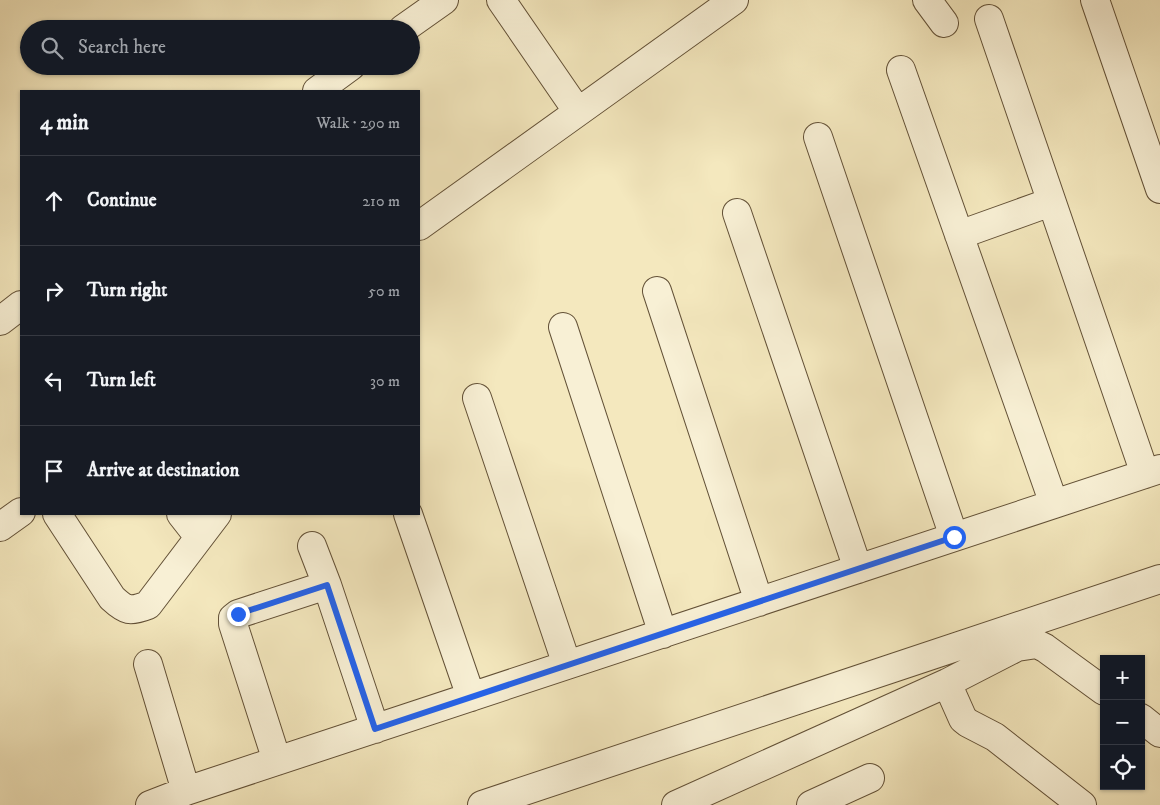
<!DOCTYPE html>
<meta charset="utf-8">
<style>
body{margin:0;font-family:"IM FELL DW Pica",serif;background:#242831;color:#f1f3f6}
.controls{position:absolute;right:15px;bottom:15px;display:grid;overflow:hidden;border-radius:0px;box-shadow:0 1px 4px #0004}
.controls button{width:45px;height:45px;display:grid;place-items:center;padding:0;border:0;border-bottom:1px solid #363941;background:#171b24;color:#f1f3f6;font:25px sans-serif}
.stop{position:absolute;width:15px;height:15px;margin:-11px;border:4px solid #2563eb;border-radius:50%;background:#fff}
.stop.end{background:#2563eb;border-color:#fff;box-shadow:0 1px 5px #0008}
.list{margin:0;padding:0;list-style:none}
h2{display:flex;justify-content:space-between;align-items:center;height:65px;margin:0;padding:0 20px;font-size:21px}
h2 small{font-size:16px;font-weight:400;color:#9ea1a6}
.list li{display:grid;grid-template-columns:32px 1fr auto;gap:15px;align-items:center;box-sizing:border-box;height:90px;padding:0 20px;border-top:1px solid #363941}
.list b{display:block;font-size:19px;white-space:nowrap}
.list em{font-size:16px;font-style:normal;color:#9ea1a6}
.icon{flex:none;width:28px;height:28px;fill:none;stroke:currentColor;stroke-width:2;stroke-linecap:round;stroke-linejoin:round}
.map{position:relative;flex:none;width:1160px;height:805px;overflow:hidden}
.search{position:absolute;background:#171b24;box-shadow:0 1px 4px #0004;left:20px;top:20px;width:400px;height:55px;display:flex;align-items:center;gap:12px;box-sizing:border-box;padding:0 18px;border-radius:28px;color:#9ea1a6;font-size:19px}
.panel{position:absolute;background:#171b24;box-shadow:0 1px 4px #0004;left:20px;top:90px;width:400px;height:425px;border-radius:0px}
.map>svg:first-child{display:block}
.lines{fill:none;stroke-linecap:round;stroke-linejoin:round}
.minor-casing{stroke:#635137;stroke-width:30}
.minor{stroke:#f8f0d5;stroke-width:28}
.route{stroke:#2563eb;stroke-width:6}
</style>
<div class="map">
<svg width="1160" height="805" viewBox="0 0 1160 805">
<rect width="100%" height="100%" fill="#f4e8be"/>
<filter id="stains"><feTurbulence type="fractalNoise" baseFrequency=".004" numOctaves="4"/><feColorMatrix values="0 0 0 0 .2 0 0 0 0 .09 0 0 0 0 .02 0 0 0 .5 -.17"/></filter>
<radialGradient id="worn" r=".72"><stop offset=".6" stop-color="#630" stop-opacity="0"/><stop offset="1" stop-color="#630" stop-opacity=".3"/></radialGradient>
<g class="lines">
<g class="minor-casing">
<path id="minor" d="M501 0 578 112
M927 0 944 23
M1095 0 1160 189
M989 19 1145 474
M403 29 444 0
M901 70 1054 504
M317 91 351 66
M818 137 954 537
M737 213 858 569
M419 226 734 0
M959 235 1051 202
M657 291 759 602
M0 321 21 305
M563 327 663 634
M477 398 567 665
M57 514 112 598C126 611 130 612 148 605L217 514
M181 514 199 537
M408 514 471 697
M0 527 21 512
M312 546 327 585 375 729
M148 664 186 791
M947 683 963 719 968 723 995 737 1082 805
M1141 718 1160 733
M277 761 233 624V618L238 614 327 585
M150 805 186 791 1160 469
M482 805 1160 579
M676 805 947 683 1017 647 1037 644 1045 648 1104 691
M811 805 870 778"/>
</g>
<use href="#minor" class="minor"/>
</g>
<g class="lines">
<path class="route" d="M238 614 327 585 375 729 954 537"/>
</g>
<rect width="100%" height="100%" filter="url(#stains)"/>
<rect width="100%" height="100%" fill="url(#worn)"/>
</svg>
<div class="controls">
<button>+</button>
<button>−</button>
<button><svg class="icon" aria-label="locate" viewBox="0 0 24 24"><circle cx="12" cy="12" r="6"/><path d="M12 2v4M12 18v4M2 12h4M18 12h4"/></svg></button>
</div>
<div class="stop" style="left:954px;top:537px"></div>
<div class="stop end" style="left:238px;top:614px"></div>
<div class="search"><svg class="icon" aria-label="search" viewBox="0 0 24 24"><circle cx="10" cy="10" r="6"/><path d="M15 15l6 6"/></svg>Search here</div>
<section class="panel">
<h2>4 min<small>Walk · 290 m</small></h2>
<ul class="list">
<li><svg class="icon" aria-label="ahead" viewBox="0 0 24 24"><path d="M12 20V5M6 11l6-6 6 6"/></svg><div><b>Continue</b></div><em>210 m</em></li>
<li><svg class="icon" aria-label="right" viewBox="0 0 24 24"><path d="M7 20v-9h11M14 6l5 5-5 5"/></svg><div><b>Turn right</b></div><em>50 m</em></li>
<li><svg class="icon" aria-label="left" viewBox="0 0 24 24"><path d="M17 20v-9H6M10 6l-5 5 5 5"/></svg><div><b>Turn left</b></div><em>30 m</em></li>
<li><svg class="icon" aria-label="arrive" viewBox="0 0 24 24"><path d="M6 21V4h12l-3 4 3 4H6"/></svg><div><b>Arrive at destination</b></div></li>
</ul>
</section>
</div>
